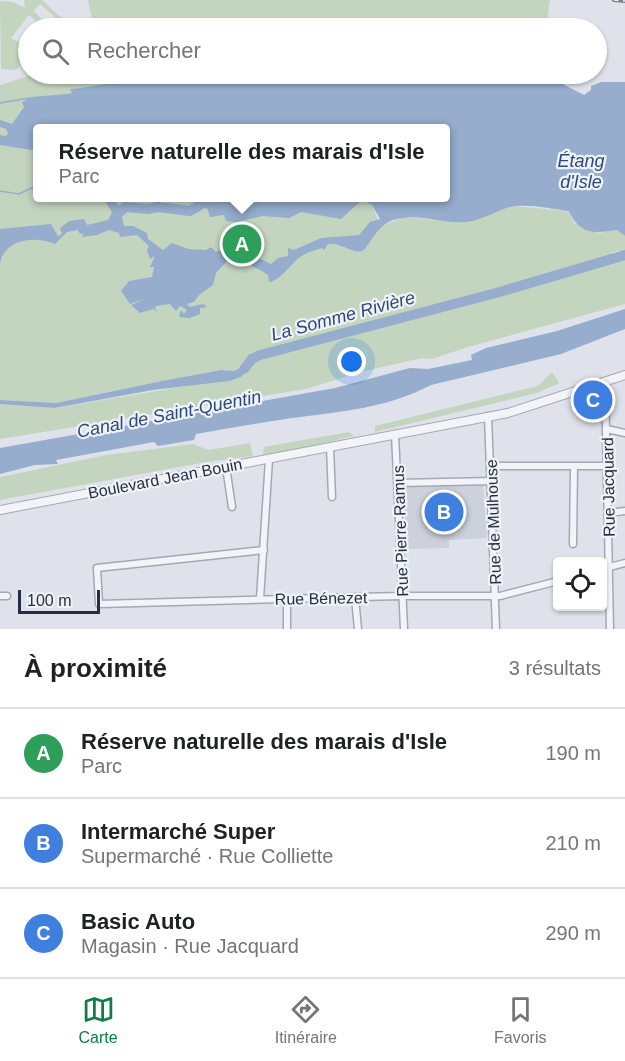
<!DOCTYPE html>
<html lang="fr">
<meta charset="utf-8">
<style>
body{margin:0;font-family:Arial,sans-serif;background:#f6f6f6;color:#202124}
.controls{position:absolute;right:18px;bottom:18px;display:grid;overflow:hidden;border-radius:6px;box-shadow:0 2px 4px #0004}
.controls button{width:54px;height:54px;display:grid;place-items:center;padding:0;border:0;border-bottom:2px solid #e0e0e0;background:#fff;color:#202124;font:30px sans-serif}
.scale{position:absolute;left:18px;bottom:15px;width:82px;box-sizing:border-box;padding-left:6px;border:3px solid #262e43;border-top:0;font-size:16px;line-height:21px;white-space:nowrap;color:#262e43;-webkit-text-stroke:4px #eff2f7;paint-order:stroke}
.you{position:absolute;left:352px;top:362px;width:21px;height:21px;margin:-15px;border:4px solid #fff;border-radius:50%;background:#1a73e8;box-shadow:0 0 0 9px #1a73e833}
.badge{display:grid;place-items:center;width:39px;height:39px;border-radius:50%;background:#0b8043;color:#fff;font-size:20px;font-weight:700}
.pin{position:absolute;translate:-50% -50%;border:3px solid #fff;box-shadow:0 2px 6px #0006}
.popup{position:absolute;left:33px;top:124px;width:417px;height:78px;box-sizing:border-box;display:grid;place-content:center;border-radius:6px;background:#fff;filter:drop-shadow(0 2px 4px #0005);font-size:20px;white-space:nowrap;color:#757577}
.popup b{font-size:22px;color:#202124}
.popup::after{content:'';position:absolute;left:50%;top:100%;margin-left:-12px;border:12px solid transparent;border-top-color:#fff}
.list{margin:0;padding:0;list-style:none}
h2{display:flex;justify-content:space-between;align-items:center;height:78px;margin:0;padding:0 24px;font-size:26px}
h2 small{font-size:20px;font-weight:400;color:#757577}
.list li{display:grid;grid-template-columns:39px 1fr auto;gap:18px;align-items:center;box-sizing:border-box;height:90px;padding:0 24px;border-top:2px solid #e0e0e0}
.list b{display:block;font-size:22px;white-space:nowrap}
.list p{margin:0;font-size:20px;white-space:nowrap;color:#757577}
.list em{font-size:20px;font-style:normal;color:#757577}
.icon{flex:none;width:33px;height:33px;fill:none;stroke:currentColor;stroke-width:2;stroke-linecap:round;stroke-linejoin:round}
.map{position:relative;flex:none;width:625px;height:629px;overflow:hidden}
.search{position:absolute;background:#fff;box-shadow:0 2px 4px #0004;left:18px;right:18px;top:18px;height:66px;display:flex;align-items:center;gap:15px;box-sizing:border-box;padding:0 21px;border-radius:33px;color:#757577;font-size:22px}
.sheet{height:348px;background:#fff}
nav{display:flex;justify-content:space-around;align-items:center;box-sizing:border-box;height:84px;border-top:2px solid #e0e0e0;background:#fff;font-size:16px;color:#757577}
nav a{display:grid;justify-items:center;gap:3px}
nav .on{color:#0b8043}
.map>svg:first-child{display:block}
.built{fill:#cdd1dc}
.green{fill:#c3d5bf}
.water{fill:#96adce}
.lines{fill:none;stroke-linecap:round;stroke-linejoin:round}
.stream{stroke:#96adce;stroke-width:1.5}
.river{stroke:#96adce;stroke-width:10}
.minor-casing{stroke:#a4a8b5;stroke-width:9}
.tertiary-casing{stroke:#a4a8b5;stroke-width:10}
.minor{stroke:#f2f4f8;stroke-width:6}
.tertiary{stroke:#f2f4f8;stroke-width:8}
.rail-casing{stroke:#778095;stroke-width:4}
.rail{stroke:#eff2f7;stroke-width:1.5;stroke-dasharray:4.5;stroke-linecap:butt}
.labels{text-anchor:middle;stroke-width:4.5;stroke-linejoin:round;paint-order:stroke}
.street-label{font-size:16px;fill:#262e43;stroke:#eff2f7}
.water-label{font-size:18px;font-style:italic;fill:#2c497b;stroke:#eff2f7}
</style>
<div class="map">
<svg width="625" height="629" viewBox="0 0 625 629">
<rect width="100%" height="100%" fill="#dfe2ea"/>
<path class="built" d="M483 485 487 538 449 540V548L405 549V487Z"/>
<path class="green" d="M24 0H42C61 18 65 26 92 19L88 0H550L546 28H67L40 4 34 11 41 18 37 28H35L37 22 29 15 11 38 21 43 28 34V58L16 70 1 69 0 1 13 2 25 8Z
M35 74H137L123 82H116L38 128V198H357L372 205 381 227 402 217 466 222 513 206 569 211 574 223 599 233 617 230 625 236V253L619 251 611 253 612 258 625 259V304L468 347 432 359 422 358 364 371 306 389 0 439V404L54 408 241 377 243 363 234 371 221 370 162 381 56 403 0 400V85Z
M552 372 559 383 537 393 375 432V426L538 386Z
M349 432 354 436 263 457 264 447Z
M250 443 253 456 206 462 0 500V477L106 455 193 444 209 450Z"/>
<path class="water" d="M137 74H214L221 77 245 74H543L584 95 591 90V86L601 82H625V236L617 230C594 234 579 234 569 211 552 209 526 203 510 207 496 211 480 221 466 222 442 224 416 212 393 220 375 227 368 249 362 251 353 254 340 242 328 244L324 250 322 248C316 250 311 251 305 254 291 261 283 280 269 282L268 275C256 267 241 259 227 261L216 273 213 285 199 295 194 302 187 304 190 307 203 304 207 307 200 308V314L190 318 179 317 181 310 184 314 187 310 180 306 176 311 170 304 156 306 155 309 159 313 153 309 140 313 131 305 146 298 130 304 121 291 129 281 152 277 154 267H150L155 256 150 259 147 250 149 246 137 235 120 237 119 233 109 230 97 235 82 237 83 233 80 234 78 230 67 232 55 244C38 236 4 237 0 264V229L51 224 58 236 62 234 60 228 69 221 84 219 87 225 108 220 112 212 106 203 110 198H114L118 205 126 209 121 213 124 226H133L147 233 148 239 163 250 172 243 188 249 206 250 211 247 216 252C235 242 252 256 271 264L278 258 288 256V248L294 250 321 238 359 235 370 222 380 219 372 205 362 200 341 219 301 212 289 218 263 216 237 222 226 221 224 215 210 217 206 204H201L205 198H446V128H38V151L0 145V135L6 136 8 133 6 129 0 127V120L12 124 24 107 22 102 31 97 67 94 72 93 70 89C85 88 124 82 137 74Z
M625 309V329L561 354 431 385C388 408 339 412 292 418 260 423 228 428 196 434L194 440 158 446 154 442 56 460 58 464 35 465 0 474V448L335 388 410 368 428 369 472 360 471 355 486 348 557 331Z
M249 354 256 361 241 377 229 381 153 390 54 408 0 404V400L56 403 162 381 221 370 234 371 241 367Z"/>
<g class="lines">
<path class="stream" d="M0 103 29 98
M0 191 19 194 38 185"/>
<path class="river" d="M116 216 125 207 148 209 158 207 190 211 205 202 213 206
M244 369 252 359 260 355 496 293 625 255"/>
<g class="minor-casing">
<path id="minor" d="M605 382 610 629
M488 416 496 629
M607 429 625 433
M395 434 404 629
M330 447 332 497
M490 466H609
M226 467 232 507
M399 483 491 481
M609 513 625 511
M573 544 574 467
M264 550 97 568 99 604 399 596H500L558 581
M602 569 625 563
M0 596H7
M355 598 358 629
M260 599 269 459
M287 599V629"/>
</g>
<g class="tertiary-casing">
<path id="tertiary" d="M0 510 508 413 625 375"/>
</g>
<use href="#minor" class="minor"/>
<use href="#tertiary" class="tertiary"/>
<g class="rail-casing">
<path id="rail" d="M614 0 625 1"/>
</g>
<use href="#rail" class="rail"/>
</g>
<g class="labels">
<g class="street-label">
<text transform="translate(165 478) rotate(-11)" y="6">Boulevard Jean Bouin</text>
<text transform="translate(608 487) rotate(-91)" y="6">Rue Jacquard</text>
<text transform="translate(493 522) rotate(-92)" y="6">Rue de Mulhouse</text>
<text transform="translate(400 531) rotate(-92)" y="6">Rue Pierre Ramus</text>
<text transform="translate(321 598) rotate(-1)" y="6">Rue Bénezet</text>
</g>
<g class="water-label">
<text x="581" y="167">Étang<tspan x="581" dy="21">d'Isle</tspan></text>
<text transform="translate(343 316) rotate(-15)" y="6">La Somme Rivière</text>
<text transform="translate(169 414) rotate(-11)" y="6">Canal de Saint-Quentin</text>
</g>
</g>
</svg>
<div class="controls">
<button><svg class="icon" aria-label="locate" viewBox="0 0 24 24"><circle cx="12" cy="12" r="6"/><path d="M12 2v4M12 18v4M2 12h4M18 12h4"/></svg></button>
</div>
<div class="scale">100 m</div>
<div class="you"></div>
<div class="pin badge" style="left:242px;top:244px;background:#2e9e5b">A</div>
<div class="popup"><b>Réserve naturelle des marais d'Isle</b>Parc</div>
<div class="pin badge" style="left:444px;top:512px;background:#3f7fe0">B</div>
<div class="pin badge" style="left:593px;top:400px;background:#3f7fe0">C</div>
<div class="search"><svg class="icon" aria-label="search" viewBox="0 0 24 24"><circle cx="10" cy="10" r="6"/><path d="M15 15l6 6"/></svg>Rechercher</div>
</div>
<section class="sheet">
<h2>À proximité<small>3 résultats</small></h2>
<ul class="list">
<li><span class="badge" style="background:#2e9e5b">A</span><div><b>Réserve naturelle des marais d'Isle</b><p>Parc</p></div><em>190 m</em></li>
<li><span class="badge" style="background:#3f7fe0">B</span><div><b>Intermarché Super</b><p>Supermarché · Rue Colliette</p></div><em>210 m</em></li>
<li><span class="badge" style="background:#3f7fe0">C</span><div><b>Basic Auto</b><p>Magasin · Rue Jacquard</p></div><em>290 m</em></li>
</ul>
</section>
<nav>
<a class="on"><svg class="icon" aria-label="map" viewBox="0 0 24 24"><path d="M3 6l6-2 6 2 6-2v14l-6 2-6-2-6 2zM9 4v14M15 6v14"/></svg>Carte</a>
<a><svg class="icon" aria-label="directions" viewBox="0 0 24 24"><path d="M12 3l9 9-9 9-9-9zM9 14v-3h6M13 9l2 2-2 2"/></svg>Itinéraire</a>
<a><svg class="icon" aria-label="saved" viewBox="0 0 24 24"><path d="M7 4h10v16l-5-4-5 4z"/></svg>Favoris</a>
</nav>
